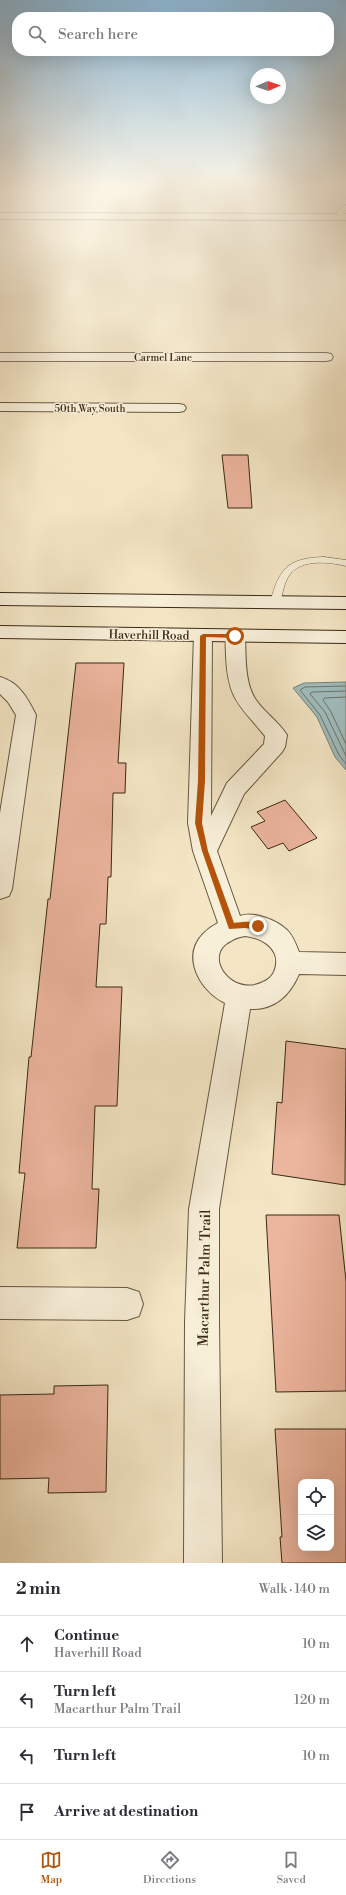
<!DOCTYPE html>
<meta charset="utf-8">
<style>
body{margin:0;font-family:"Libre Bodoni",serif;background:#f2f2f3;color:#2b2b33}
.controls{position:absolute;right:12px;bottom:12px;display:grid;overflow:hidden;border-radius:8px;box-shadow:0 4px 16px #0002}
.controls button{width:36px;height:36px;display:grid;place-items:center;padding:0;border:0;border-bottom:1px solid #e1e1e2;background:#fff;color:#2b2b33;font:20px sans-serif}
.compass{position:absolute;left:250px;top:68px;width:36px;height:36px;border-radius:50%;background:#fff;box-shadow:0 4px 16px #0002;rotate:88deg}
.stop{position:absolute;width:12px;height:12px;margin:-9px;border:3px solid #b45309;border-radius:50%;background:#fff}
.stop.end{background:#b45309;border-color:#fff;box-shadow:0 1px 4px #0008}
.list{margin:0;padding:0;list-style:none}
h2{display:flex;justify-content:space-between;align-items:center;height:52px;margin:0;padding:0 16px;font-size:17px}
h2 small{font-size:13px;font-weight:400;color:#7c7c81}
.list li{display:grid;grid-template-columns:26px 1fr auto;gap:12px;align-items:center;box-sizing:border-box;height:56px;padding:0 16px;border-top:1px solid #e1e1e2}
.list b{display:block;font-size:15px;white-space:nowrap}
.list p{margin:0;font-size:13px;white-space:nowrap;color:#7c7c81}
.list em{font-size:13px;font-style:normal;color:#7c7c81}
.icon{flex:none;width:22px;height:22px;fill:none;stroke:currentColor;stroke-width:2;stroke-linecap:round;stroke-linejoin:round}
.map{position:relative;flex:none;width:346px;height:1563px;overflow:hidden}
.search{position:absolute;background:#fff;box-shadow:0 4px 16px #0002;left:12px;right:12px;top:12px;height:44px;display:flex;align-items:center;gap:10px;box-sizing:border-box;padding:0 14px;border-radius:16px;color:#7c7c81;font-size:15px}
.sheet{height:276px;background:#fff}
nav{display:flex;justify-content:space-around;align-items:center;box-sizing:border-box;height:56px;border-top:1px solid #e1e1e2;background:#fff;font-size:11px;color:#7c7c81}
nav a{display:grid;justify-items:center;gap:2px}
nav .on{color:#b45309}
.map>svg:first-child{display:block}
.water{fill:#a0bdbe;stroke:#77827a}
.lines{fill:none;stroke-linecap:round;stroke-linejoin:round}
.shore{stroke:#6d736a;stroke-width:1}
.building{fill:#ecb59e;stroke:#3a2915;fill-rule:evenodd}
.lane-casing{stroke:#685841;stroke-width:1}
.street-casing{stroke:#685841;stroke-width:2}
.secondary-casing{stroke:#3a2915;stroke-width:2}
.lane{fill:#f8efd9;fill-rule:evenodd}
.street{fill:#f8efd9;fill-rule:evenodd}
.secondary{fill:#f8efd9;fill-rule:evenodd}
.route{fill:#b45309}
.labels{text-anchor:middle;stroke-width:3;stroke-linejoin:round;paint-order:stroke}
.far-street-label{font-size:10px;fill:#3a2915;stroke:#f8efd9}
.street-label{font-size:12px;fill:#3a2915;stroke:#f8efd9}
.near-street-label{font-size:14px;fill:#3a2915;stroke:#f8efd9}
</style>
<div class="map">
<svg width="346" height="1563" viewBox="0 0 346 1563">
<rect width="100%" height="100%" fill="#f4e6c5"/>
<filter id="stains"><feTurbulence type="fractalNoise" baseFrequency=".005" numOctaves="4"/><feColorMatrix values="0 0 0 0 .2 0 0 0 0 .09 0 0 0 0 .02 0 0 0 .5 -.17"/></filter>
<radialGradient id="worn" r=".72"><stop offset=".6" stop-color="#630" stop-opacity="0"/><stop offset="1" stop-color="#630" stop-opacity=".3"/></radialGradient>
<path class="water" d="M346 682V770L335 757 317 717 293 688 304 683Z"/>
<g class="lines">
<path class="shore" d="M346 686 305 687 300 690 320 715 339 755 346 764
M346 691 312 692 310 694 325 712 346 756
M346 697 324 698 323 700 330 710 346 744"/>
</g>
<path class="building" d="M222 455H248L252 508H228Z
M76 663H124L118 763H126L125 793H113L111 877H108L106 924H100L96 987H122L117 1106H95L92 1189H99L96 1248H17L25 1173H19L29 1057H31L48 899H50Z
M285 800 317 838 289 851 283 843 268 849 251 827 265 821 257 812Z
M286 1041 346 1049 345 1185 272 1174 277 1102 282 1103Z
M266 1215H339L346 1281V1391L276 1392Z
M108 1385 106 1492 48 1493 49 1478 0 1479V1395L54 1394V1386Z
M275 1429H346V1563H282L280 1537H282ZM301 1482H331V1548H301Z"/>
<g class="lines">
<g class="lane-casing">
<path id="lane" d="M346 205V210L343 212 344 217 339 218 337 211Z
M324 557 346 560V566C330 562 303 559 291 573 284 581 283 593 280 603L279 605H271L270 603C279 569 287 558 324 557Z"/>
</g>
<g class="street-casing">
<path id="street" d="M0 213 346 214V220L0 219Z
M0 353H326L331 354 333 357 331 360 326 361H0Z
M0 403 179 404 184 405 186 408 184 411 179 412 0 411Z
M203 629 210 631 212 635 211 816 227 783 264 744 265 736C239 704 228 700 226 656 226 648 224 638 228 632L235 630 242 632 245 636C246 656 244 682 256 700 265 713 278 721 287 735L285 747 282 752 244 794 217 851 240 916C254 911 277 920 287 930 293 936 296 944 299 952L346 953V975L299 974C290 995 275 1010 250 1009L219 1209V1322L222 1563H184L185 1322 189 1209 225 1003C200 991 181 957 203 934 208 929 212 926 218 923L193 851 188 823 194 635 196 631ZM245 936C263 938 283 950 274 972 272 976 268 980 263 982 232 998 201 955 231 941 235 938 240 937 245 936Z
M0 677C19 682 28 699 36 715L12 889 9 896 0 899V813L16 715 8 702 0 694Z
M0 1287 127 1288 139 1292 143 1304 139 1316 127 1320 0 1319Z"/>
</g>
<g class="secondary-casing">
<path id="secondary" d="M0 593 346 597V609L0 605Z
M0 626 346 631V643L0 638Z"/>
</g>
<use href="#lane" class="lane"/>
<use href="#street" class="street"/>
<use href="#secondary" class="secondary"/>
</g>
<linearGradient id="sky" x2="0" y2="1"><stop stop-color="#8bb8d7"/><stop offset="0.46" stop-color="#faf4e5"/><stop offset="1" stop-color="#faf4e5" stop-opacity="0"/></linearGradient>
<rect width="346" height="405" fill="url(#sky)"/>
<path class="route" d="M203 634H235L238 636 235 638 206 637 205 781 202 823 208 851 234 923C243 922 256 920 262 926L258 930 245 928 229 929 202 851 195 823 198 781 200 636Z"/>
<g class="labels">
<g class="far-street-label">
<text x="163" y="361">Carmel Lane</text>
<text x="90" y="412">50th Way South</text>
</g>
<g class="street-label">
<text transform="translate(149 635) rotate(1)" y="4">Haverhill Road</text>
</g>
<g class="near-street-label">
<text transform="translate(204 1278) rotate(-89)" y="5">Macarthur Palm Trail</text>
</g>
</g>
<rect width="100%" height="100%" filter="url(#stains)"/>
<rect width="100%" height="100%" fill="url(#worn)"/>
</svg>
<div class="controls">
<button><svg class="icon" aria-label="locate" viewBox="0 0 24 24"><circle cx="12" cy="12" r="6"/><path d="M12 2v4M12 18v4M2 12h4M18 12h4"/></svg></button>
<button><svg class="icon" aria-label="layers" viewBox="0 0 24 24"><path d="M12 4l9 5-9 5-9-5zM3 14l9 5 9-5"/></svg></button>
</div>
<svg class="compass" viewBox="-18 -18 36 36"><path d="M0-13l5 13h-10z" fill="#e53935"/><path d="M0 13l5-13h-10z" fill="#7c7c81"/></svg>
<div class="stop" style="left:235px;top:636px"></div>
<div class="stop end" style="left:258px;top:926px"></div>
<div class="search"><svg class="icon" aria-label="search" viewBox="0 0 24 24"><circle cx="10" cy="10" r="6"/><path d="M15 15l6 6"/></svg>Search here</div>
</div>
<section class="sheet">
<h2>2 min<small>Walk · 140 m</small></h2>
<ul class="list">
<li><svg class="icon" aria-label="ahead" viewBox="0 0 24 24"><path d="M12 20V5M6 11l6-6 6 6"/></svg><div><b>Continue</b><p>Haverhill Road</p></div><em>10 m</em></li>
<li><svg class="icon" aria-label="left" viewBox="0 0 24 24"><path d="M17 20v-9H6M10 6l-5 5 5 5"/></svg><div><b>Turn left</b><p>Macarthur Palm Trail</p></div><em>120 m</em></li>
<li><svg class="icon" aria-label="left" viewBox="0 0 24 24"><path d="M17 20v-9H6M10 6l-5 5 5 5"/></svg><div><b>Turn left</b></div><em>10 m</em></li>
<li><svg class="icon" aria-label="arrive" viewBox="0 0 24 24"><path d="M6 21V4h12l-3 4 3 4H6"/></svg><div><b>Arrive at destination</b></div></li>
</ul>
</section>
<nav>
<a class="on"><svg class="icon" aria-label="map" viewBox="0 0 24 24"><path d="M3 6l6-2 6 2 6-2v14l-6 2-6-2-6 2zM9 4v14M15 6v14"/></svg>Map</a>
<a><svg class="icon" aria-label="directions" viewBox="0 0 24 24"><path d="M12 3l9 9-9 9-9-9zM9 14v-3h6M13 9l2 2-2 2"/></svg>Directions</a>
<a><svg class="icon" aria-label="saved" viewBox="0 0 24 24"><path d="M7 4h10v16l-5-4-5 4z"/></svg>Saved</a>
</nav>
